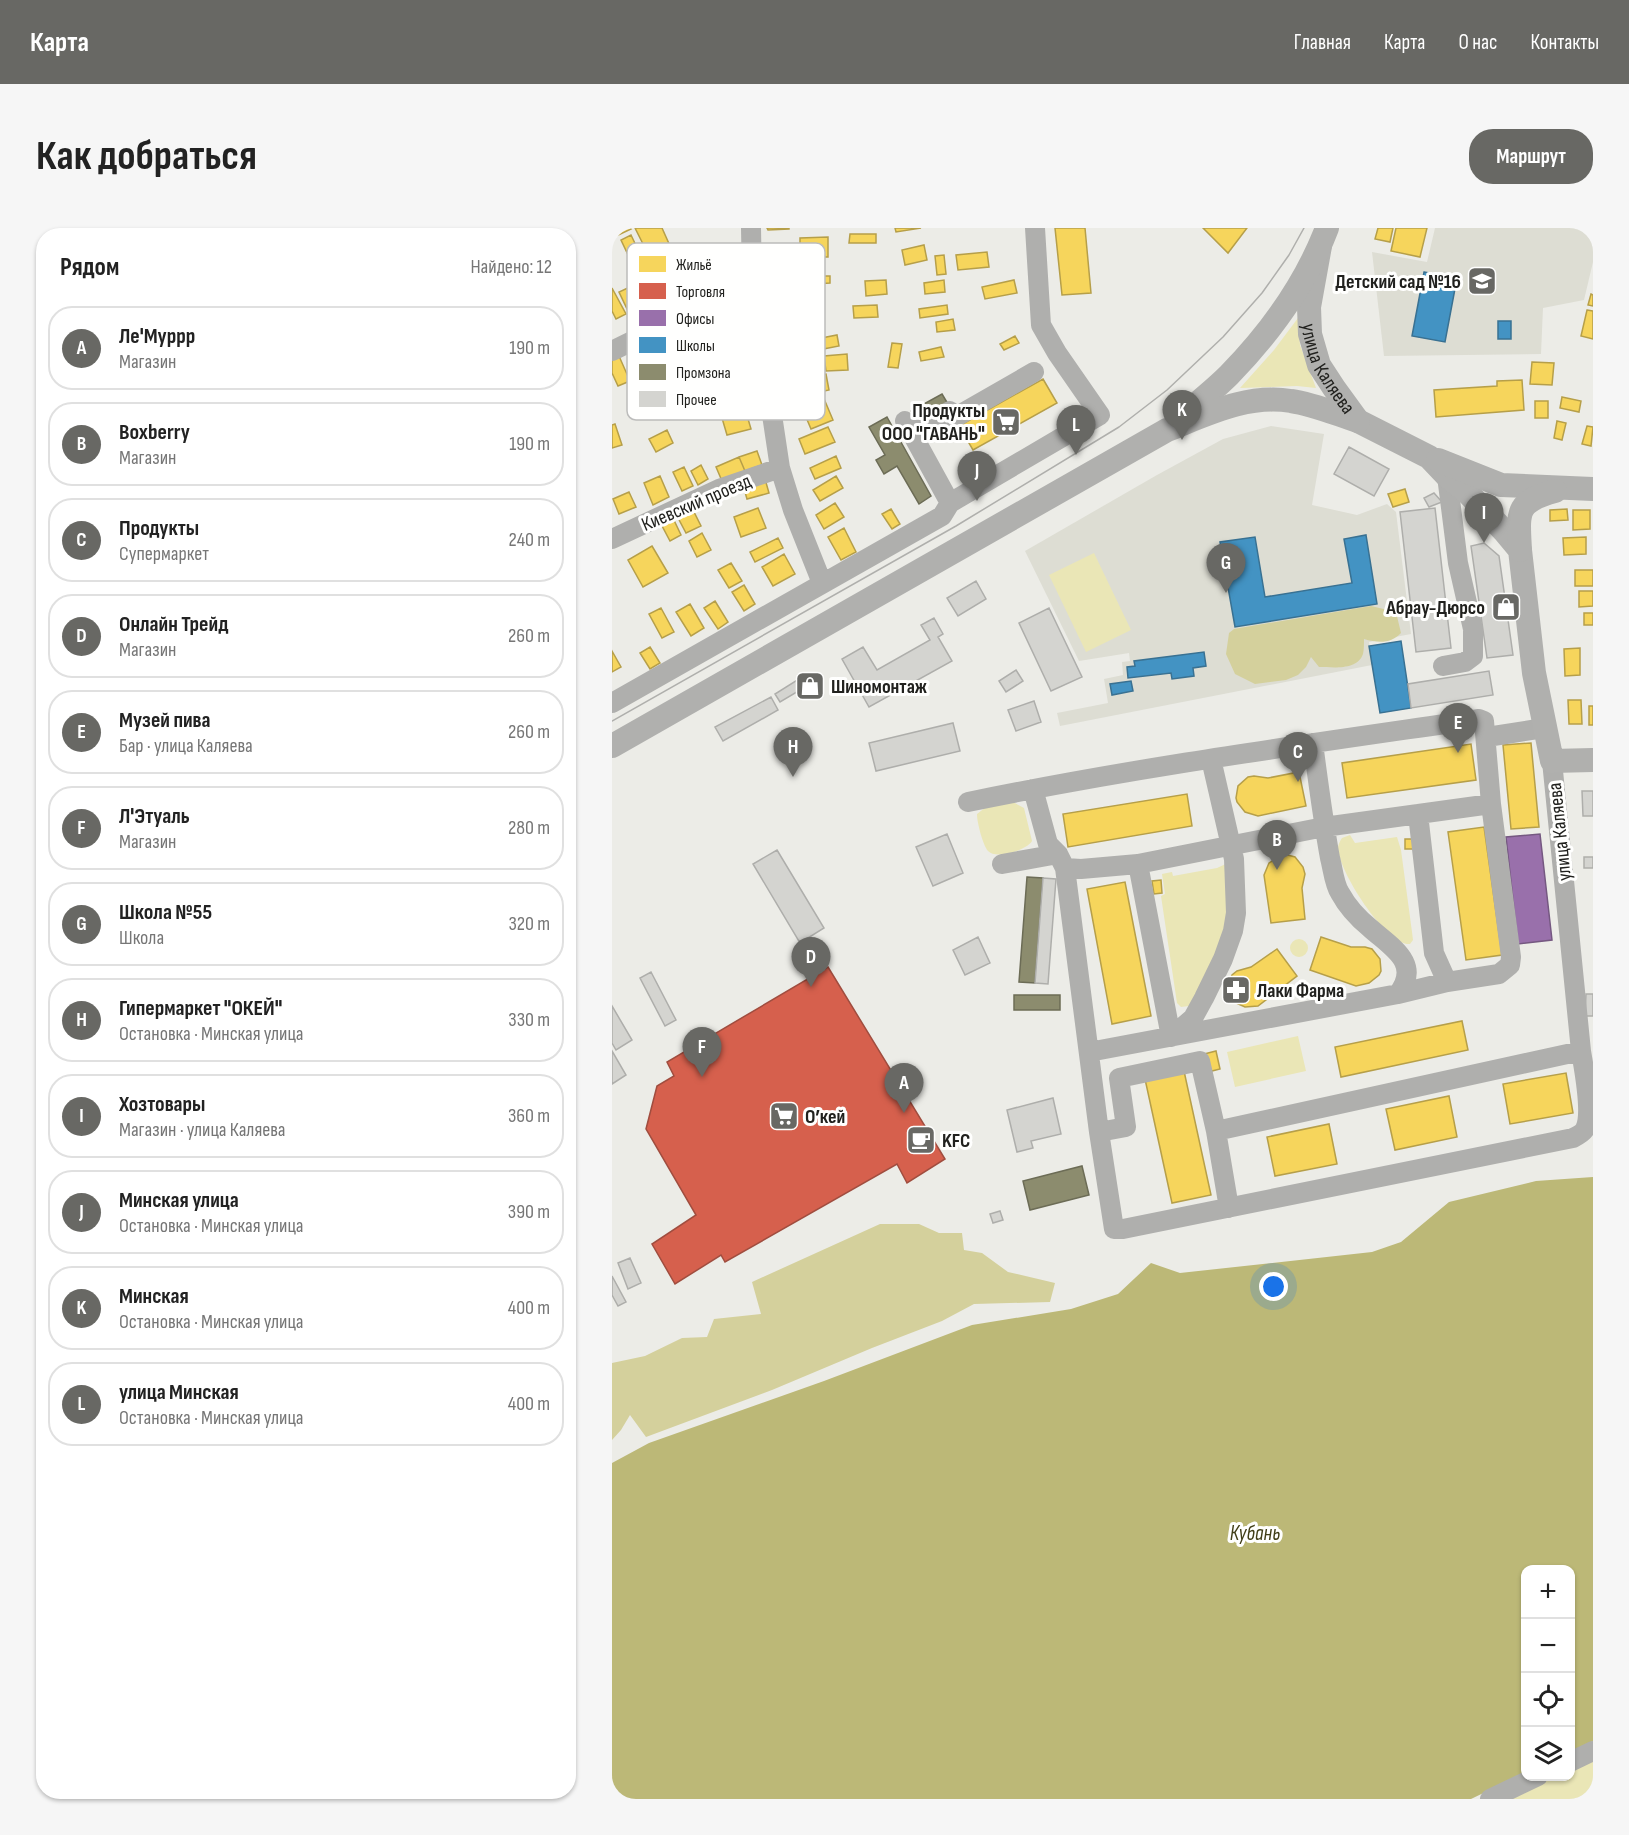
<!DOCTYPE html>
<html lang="ru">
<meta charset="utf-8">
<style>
body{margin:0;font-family:"Sofia Sans Condensed",sans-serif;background:#f6f6f6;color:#222}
.controls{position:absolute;right:18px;bottom:18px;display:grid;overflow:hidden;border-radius:12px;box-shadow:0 2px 4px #0004}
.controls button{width:54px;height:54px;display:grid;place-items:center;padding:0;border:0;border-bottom:2px solid #e0e0e0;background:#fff;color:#222;font:30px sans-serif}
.you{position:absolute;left:662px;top:1059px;width:21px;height:21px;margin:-15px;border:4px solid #fff;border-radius:50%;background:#1a73e8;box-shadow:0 0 0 9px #1a73e833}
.badge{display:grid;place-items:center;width:39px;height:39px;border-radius:50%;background:#686864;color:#fff;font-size:20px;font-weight:700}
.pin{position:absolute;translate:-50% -50px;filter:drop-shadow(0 2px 3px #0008)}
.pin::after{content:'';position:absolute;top:32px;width:21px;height:18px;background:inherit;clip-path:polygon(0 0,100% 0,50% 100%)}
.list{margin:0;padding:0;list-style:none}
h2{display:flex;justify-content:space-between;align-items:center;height:78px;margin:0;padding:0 24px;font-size:26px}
h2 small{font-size:20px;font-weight:400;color:#767676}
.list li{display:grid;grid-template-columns:39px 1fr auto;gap:18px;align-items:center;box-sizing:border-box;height:84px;margin:0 12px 12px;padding:0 12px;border:2px solid #e0e0e0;border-radius:24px}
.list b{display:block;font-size:22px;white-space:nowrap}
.list p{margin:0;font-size:20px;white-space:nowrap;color:#767676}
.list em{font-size:20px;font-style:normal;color:#767676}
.icon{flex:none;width:33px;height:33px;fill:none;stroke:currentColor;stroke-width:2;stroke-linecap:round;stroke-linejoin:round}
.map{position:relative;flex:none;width:981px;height:1571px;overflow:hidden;border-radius:24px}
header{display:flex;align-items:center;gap:36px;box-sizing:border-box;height:84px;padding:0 30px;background:#686864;color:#fff}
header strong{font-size:28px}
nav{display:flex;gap:33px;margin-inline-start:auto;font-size:21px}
.intro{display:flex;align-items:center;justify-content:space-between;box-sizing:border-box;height:144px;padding:0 36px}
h1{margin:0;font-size:42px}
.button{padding:15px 27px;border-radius:24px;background:#686864;color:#fff;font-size:21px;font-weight:700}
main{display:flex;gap:36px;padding:0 36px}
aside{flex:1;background:#fff;border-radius:24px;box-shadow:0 2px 4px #0004}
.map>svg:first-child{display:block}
.built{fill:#ddddd3}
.green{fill:#eae6b6}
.forest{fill:#d4d09c}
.water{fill:#bcb877}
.homes{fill:#f6d55c;stroke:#b69f49;stroke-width:1.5}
.shops{fill:#d6604d;stroke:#a04d3f;stroke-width:1.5}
.offices{fill:#9970ab;stroke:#755881;stroke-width:1.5}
.schools{fill:#4393c3;stroke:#397192;stroke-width:1.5}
.industry{fill:#8c8c6e;stroke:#6c6c56;stroke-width:1.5}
.building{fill:#d4d4d0;stroke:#aeaeab;stroke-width:1.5}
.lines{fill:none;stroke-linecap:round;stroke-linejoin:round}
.minor{stroke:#afafad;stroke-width:20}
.major{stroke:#b0b0ae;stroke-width:24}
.tram{stroke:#afafac;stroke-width:1.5}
.labels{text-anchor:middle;stroke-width:6;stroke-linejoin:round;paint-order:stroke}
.poi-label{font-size:20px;font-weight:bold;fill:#21211e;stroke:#fffffe;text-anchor:start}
.street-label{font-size:20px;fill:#21211e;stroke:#fffffe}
.water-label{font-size:21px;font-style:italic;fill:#413e17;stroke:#fffffe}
.key{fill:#fffffe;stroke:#bcbcbb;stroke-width:1.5}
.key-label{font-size:16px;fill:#21211e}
</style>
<header>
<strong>Карта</strong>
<nav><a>Главная</a><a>Карта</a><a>О нас</a><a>Контакты</a></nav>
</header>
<div class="intro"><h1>Как добраться</h1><a class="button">Маршрут</a></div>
<main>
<aside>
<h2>Рядом<small>Найдено: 12</small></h2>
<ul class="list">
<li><span class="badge">A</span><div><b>Ле'Муррр</b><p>Магазин</p></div><em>190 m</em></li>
<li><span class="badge">B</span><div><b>Boxberry</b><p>Магазин</p></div><em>190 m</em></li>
<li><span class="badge">C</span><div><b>Продукты</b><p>Супермаркет</p></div><em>240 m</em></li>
<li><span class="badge">D</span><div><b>Онлайн Трейд</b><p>Магазин</p></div><em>260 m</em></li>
<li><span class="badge">E</span><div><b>Музей пива</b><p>Бар · улица Каляева</p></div><em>260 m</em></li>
<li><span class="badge">F</span><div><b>Л'Этуаль</b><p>Магазин</p></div><em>280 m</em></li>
<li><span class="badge">G</span><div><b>Школа №55</b><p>Школа</p></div><em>320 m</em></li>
<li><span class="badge">H</span><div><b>Гипермаркет &quot;ОКЕЙ&quot;</b><p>Остановка · Минская улица</p></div><em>330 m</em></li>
<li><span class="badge">I</span><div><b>Хозтовары</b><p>Магазин · улица Каляева</p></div><em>360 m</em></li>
<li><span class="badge">J</span><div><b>Минская улица</b><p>Остановка · Минская улица</p></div><em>390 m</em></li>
<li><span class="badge">K</span><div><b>Минская</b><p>Остановка · Минская улица</p></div><em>400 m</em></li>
<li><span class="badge">L</span><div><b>улица Минская</b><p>Остановка · Минская улица</p></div><em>400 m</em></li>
</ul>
</aside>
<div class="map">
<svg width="981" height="1571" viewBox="0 0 981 1571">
<rect width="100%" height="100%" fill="#ecece7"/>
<path class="built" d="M823 0H981V34L972 72 931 80 929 126 772 128 760 24 815 34Z
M659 198 712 206 700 277 745 287 775 276 784 284 799 406 757 414 760 437 448 498 445 485 496 475 492 451 511 447 510 434 518 433 517 425 467 433 413 323 545 247 611 211Z"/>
<path class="green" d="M686 90 688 117 704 160 685 158 628 160 662 122Z
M482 325 519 402 474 424 437 347Z
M401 574 412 580 420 613C415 622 384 632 376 623 371 617 365 595 365 586L374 579Z
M738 607 743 615 785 609 789 622 800 704 801 712 798 716C774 718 725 641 726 619 727 615 728 613 730 610Z
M618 634 613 716 577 778 569 779 565 775 549 668 553 666 550 646 560 644 561 648 605 640Z
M678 720a9 9 0 1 1 18 0a9 9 0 1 1-18 0Z
M686 808 694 843 623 859 615 824Z
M981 1518V1571H869L917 1549 958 1548 959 1529Z"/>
<path class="forest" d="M759 378 784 384 789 405C779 416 766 415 752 411 752 415 752 422 751 426 745 443 721 439 707 439L699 429 694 439 686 447 674 452 643 456 623 446 614 426 617 405 622 401Z
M268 996H307L327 1005H350L352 1022 370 1025 396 1044 443 1055 438 1074 362 1076 330 1093 260 1120 160 1162 34 1209 18 1187 9 1202 0 1212V1135L33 1128 70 1110 95 1109 102 1091 149 1086 140 1054Z"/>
<path class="water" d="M981 949V1513L959 1524 958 1342H914L913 1545 859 1571H0V1235L37 1215 212 1153 360 1097 459 1081 506 1066 539 1035 568 1045 760 1024 789 1014 837 974 924 953Z"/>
<path class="homes" d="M0 0H18L19 1 0 10Z
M23 0H50L58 18 37 28Z
M155 0H177V1L156 2Z
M283 0H309L284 4Z
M443 0H473L479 65 450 67Z
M591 0H635L616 25Z
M766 0H781L778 14 763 11Z
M784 0H815L808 29 779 23Z
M238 6H264V15H237Z
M19 7 28 26 18 31 9 12Z
M216 9V29H188V10Z
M312 17 315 32 293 37 290 22Z
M375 24 377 39 346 42 344 27Z
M332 27 334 46 325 47 323 28Z
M202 48H218V55L202 56Z
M274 52 275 66 254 68 253 53Z
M332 52 333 64 313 66 312 55Z
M402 52 405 65 373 71 370 59Z
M22 57 31 77 16 83 7 64Z
M0 60 14 86 4 91 0 83Z
M979 66 981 67V78L976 77Z
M265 77 266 89 242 90 241 78Z
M335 77 336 86 308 90 307 81Z
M975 82 981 83V111L969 108Z
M341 91 343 102 325 104 324 94Z
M225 107 227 118 201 123 199 112Z
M403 108 407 115 392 122 388 116Z
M280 115 290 116 286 140 276 139Z
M329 119 332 129 309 133 307 124Z
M235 126 236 142 214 143 212 128Z
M7 128 18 153 6 158 0 145V131Z
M920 134 942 135 940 157 918 156Z
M214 146 217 162 194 167 190 150Z
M431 151 445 175 361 222 347 198Z
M910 152 912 182 824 189 822 162 885 158V153Z
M210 166 221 192 199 201 188 175Z
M950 169 969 173 967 184 948 180Z
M923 173H936V190H923Z
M134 184 139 201 115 207 110 190Z
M945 193 954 195 950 212 942 210Z
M3 196 10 217 0 220V197Z
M975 198 981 199 979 218 970 216Z
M216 199 223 214 193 226 187 211Z
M55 202 61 215 44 224 37 211Z
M145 223 150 237 133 243 127 229Z
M224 228 229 240 203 251 198 240Z
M127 229 133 243 110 253 104 239Z
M89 237 96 251 86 257 79 243Z
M72 239 81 258 70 263 61 244Z
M48 248 57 269 41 277 32 255Z
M224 248 231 260 208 273 201 262Z
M153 251 157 265 135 271 131 257Z
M793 261 797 274 781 279 776 266Z
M17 264 24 279 7 286 1 271Z
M223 275 232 289 212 301 204 287Z
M79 278 89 298 74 305 64 286Z
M146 280 154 300 129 309 122 289Z
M279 281 288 296 280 301 270 286Z
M955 281 956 292 938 293V282Z
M961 282H978V301L961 302Z
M60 288 69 307 58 313 48 294Z
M232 300 244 324 229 332 216 309Z
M90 305 99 322 85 329 77 313Z
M974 309V326L952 327 951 310Z
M166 310 171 320 143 334 138 324Z
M40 318 56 345 31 359 16 332Z
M172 326 183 346 161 358 150 339Z
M119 335 130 353 117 360 106 342Z
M963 342H981V358H963Z
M132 357 143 376 132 383 120 364Z
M967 363H981V378L967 379Z
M103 373 116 394 106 401 92 380Z
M78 376 92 400 79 408 64 384Z
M49 380 62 404 50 410 37 386Z
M972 385H981V397H972Z
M38 419 48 435 38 441 28 425Z
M968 420V447L953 448 952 421Z
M0 423 9 439 0 444Z
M956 472H969L970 496H957Z
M977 478H981V497H977Z
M919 515 927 599 899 601 891 517Z
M859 516 864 552 735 570 730 535Z
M687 544 694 578 646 588 633 584 625 574 624 570 626 558 636 549 642 548 656 550Z
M575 566 580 598 456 619 451 586Z
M872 599 890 727 854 732 836 604Z
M793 611H803L802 621H793Z
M672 626 683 629 691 639 693 646 690 660 693 691 659 695 652 647 657 635Z
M549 652 550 665 542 666 540 653Z
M513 654 539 788 500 796 475 661Z
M709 709 739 719H753L760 721 768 731 769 743 767 747 757 755 744 758 698 742Z
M665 721 685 748 646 778 633 779 622 774 618 771 615 759 620 747 625 743 639 739Z
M850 793 856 822 729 849 723 819Z
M604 823 608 841 596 844 592 826Z
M572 843 599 967 560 975 533 851Z
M954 845 961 885 898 896 891 856Z
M837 868 845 909 783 922 774 881Z
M717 896 725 936 663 948 655 909Z"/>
<path class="shops" d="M216 739 333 931 295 955 285 936 113 1034 109 1027 63 1056 40 1016 84 987 34 901 45 858 62 848 55 834Z"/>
<path class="offices" d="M928 606 940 712 906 716 894 609Z"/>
<path class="schools" d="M812 44 845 50 833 114 800 108Z
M886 93H899V111H886Z
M754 307 765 376 623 399 608 314 643 309 653 369 740 355 732 311Z
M789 413 799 480 768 485 757 418Z
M592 424 594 438 581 440 582 448 560 451 559 445 516 450 515 439 523 438 522 433Z
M519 453 521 463 500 467 498 456Z"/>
<path class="industry" d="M330 166 336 176 305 194 299 183Z
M275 189 319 268 307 276 285 238 272 246 264 232 273 227 257 199Z
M415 649 431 650 423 755 407 754Z
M402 767H448V782H402Z
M470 938 477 967 418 982 411 953Z"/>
<path class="building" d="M737 219 777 241 762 268 722 246Z
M822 265 830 274 817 279 812 270Z
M823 280 839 420 804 424 788 284Z
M872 315 887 328 901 427 875 430 859 318Z
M364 353 374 371 346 388 335 370Z
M437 380 470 449 439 463 407 395Z
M322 390 331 406 326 409 340 433 257 479 230 431 251 419 265 442 318 412 309 397Z
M404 442 411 453 394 464 387 453Z
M877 443 881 467 799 480 796 456Z
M190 449 195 458 168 474 163 466Z
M159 469 166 482 111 513 103 499Z
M422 473 429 494 404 503 396 482Z
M341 495 348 523 264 543 257 515Z
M970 563H981V588H971Z
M335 606 351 645 321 658 304 619Z
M165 622 212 700 188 715 141 636Z
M972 629H981V640H972Z
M431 650 444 651 436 756 423 755Z
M366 709 378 735 353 747 341 722Z
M39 744 64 792 53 798 28 750Z
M974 766H981V788H973Z
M0 778 20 812 4 822 0 815Z
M0 823 14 847 0 856Z
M441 870 449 906 419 913 421 920 405 924 395 882Z
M388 983 391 992 381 995 378 986Z
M18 1030 29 1055 16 1061 6 1035Z
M0 1048 14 1074 6 1078 0 1067Z"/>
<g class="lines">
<path class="minor" d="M139 0 140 54 168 240 181 282 210 355
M0 123 140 54
M293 193 338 275
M299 204 338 183 342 190 422 144
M0 311 107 261 168 240
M831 438 853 434 861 428V401L846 335 835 248
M0 475 330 288 338 275 488 187 445 125 429 97 423 0
M875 509 932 500
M701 515C706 553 711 592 718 630 721 641 722 656 728 665 735 678 747 691 758 700 779 719 810 735 786 766
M421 561 436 616 446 626 453 640 487 904 502 1001H511L961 910C965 908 971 905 973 901 981 885 972 842 969 823L940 533
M356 574C525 539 696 516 867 491L872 493 879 576 899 729 898 737 887 746 835 754 786 766 477 824
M806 586 822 725 835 754
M390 636 446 626
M526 636 559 809 581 790 592 770 611 731 621 703 624 685 622 631 599 531
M453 640 469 641 526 636 712 599 879 576
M604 903 969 823
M487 904 514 899 507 850 588 833 604 903 617 980
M958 1534 981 1523
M878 1571 926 1548"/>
<g class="major">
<path id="s1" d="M708 18 697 79 698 106 707 137 722 160 746 193 817 229 835 248 855 264 893 304 908 322 922 445 940 533 981 532"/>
<path d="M568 190C584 176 602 162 617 147 658 105 694 55 715 0"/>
<path d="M826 232 889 257 981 261"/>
<path d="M908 322C906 284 903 274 943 263"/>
<path d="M0 518 555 202C596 186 635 166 679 173 701 176 724 186 746 193"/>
</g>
<path class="tram" d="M0 493 344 298 507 199 555 162 611 109 650 65 677 27 692 0"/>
</g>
<defs>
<g id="school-square" transform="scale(1.5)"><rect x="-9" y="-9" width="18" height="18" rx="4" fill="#686864" stroke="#fffffe"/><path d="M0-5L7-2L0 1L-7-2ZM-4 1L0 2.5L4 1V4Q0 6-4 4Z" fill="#fff"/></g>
<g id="supermarket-square" transform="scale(1.5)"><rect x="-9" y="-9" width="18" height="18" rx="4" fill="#686864" stroke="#fffffe"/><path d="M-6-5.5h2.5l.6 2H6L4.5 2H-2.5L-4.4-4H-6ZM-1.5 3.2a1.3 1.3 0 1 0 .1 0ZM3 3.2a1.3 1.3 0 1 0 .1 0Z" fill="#fff"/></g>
<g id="shop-square" transform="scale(1.5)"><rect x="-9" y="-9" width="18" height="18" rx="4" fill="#686864" stroke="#fffffe"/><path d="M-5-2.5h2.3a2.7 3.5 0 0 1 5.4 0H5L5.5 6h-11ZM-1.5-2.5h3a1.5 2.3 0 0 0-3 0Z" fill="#fff"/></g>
<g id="pharmacy-square" transform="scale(1.5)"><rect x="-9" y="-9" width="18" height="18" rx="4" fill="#686864" stroke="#fffffe"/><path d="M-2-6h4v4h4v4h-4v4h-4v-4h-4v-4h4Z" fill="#fff"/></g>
<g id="cafe-square" transform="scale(1.5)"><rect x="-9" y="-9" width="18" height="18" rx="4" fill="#686864" stroke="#fffffe"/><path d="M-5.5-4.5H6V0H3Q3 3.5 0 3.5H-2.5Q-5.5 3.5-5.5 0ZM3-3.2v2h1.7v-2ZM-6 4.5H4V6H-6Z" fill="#fff"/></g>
</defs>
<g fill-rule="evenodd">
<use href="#school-square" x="870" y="53"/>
<use href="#supermarket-square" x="394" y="194"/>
<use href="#shop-square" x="894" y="379"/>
<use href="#shop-square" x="198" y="458"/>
<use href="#pharmacy-square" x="624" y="762"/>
<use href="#supermarket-square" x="172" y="888"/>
<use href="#cafe-square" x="309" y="912"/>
</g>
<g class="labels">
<g class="poi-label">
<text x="849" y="60" text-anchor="end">Детский сад №16</text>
<text x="373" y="189" text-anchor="end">Продукты<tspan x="373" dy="23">ООО "ГАВАНЬ"</tspan></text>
<text x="873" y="386" text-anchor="end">Абрау-Дюрсо</text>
<text x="219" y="465">Шиномонтаж</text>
<text x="645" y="769">Лаки Фарма</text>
<text x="193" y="895">О’кей</text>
<text x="330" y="919">KFC</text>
</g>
<g class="street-label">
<text dy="7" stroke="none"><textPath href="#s1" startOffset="128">улица Каляева</textPath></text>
<text transform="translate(84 274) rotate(-23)" y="7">Киевский проезд</text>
<text transform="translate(947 604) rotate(-96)" y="7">улица Каляева</text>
</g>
<g class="water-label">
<text x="643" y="1312">Кубань</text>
</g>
</g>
<rect x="15" y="15" width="198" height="177" rx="9" class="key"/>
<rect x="27" y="28" width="27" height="16" fill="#f6d55c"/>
<rect x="27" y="55" width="27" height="16" fill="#d6604d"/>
<rect x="27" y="82" width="27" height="16" fill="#9970ab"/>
<rect x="27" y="109" width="27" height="16" fill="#4393c3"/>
<rect x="27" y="136" width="27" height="16" fill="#8c8c6e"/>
<rect x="27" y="163" width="27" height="16" fill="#d4d4d0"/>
<g class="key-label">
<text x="64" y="42">Жильё</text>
<text x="64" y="69">Торговля</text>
<text x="64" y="96">Офисы</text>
<text x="64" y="123">Школы</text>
<text x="64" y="150">Промзона</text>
<text x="64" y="177">Прочее</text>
</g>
</svg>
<div class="controls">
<button>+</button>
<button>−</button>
<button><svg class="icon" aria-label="locate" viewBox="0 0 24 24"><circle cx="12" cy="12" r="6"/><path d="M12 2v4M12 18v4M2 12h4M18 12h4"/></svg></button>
<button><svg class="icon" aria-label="layers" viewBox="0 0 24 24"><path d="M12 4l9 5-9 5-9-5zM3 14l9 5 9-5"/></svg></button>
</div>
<div class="you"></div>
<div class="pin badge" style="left:292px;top:885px">A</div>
<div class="pin badge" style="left:665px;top:642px">B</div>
<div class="pin badge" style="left:686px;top:554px">C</div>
<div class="pin badge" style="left:199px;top:759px">D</div>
<div class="pin badge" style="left:846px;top:525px">E</div>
<div class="pin badge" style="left:90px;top:849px">F</div>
<div class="pin badge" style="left:614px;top:365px">G</div>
<div class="pin badge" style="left:181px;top:549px">H</div>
<div class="pin badge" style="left:872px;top:315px">I</div>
<div class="pin badge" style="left:365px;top:273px">J</div>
<div class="pin badge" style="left:570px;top:212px">K</div>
<div class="pin badge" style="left:464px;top:227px">L</div>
</div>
</main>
